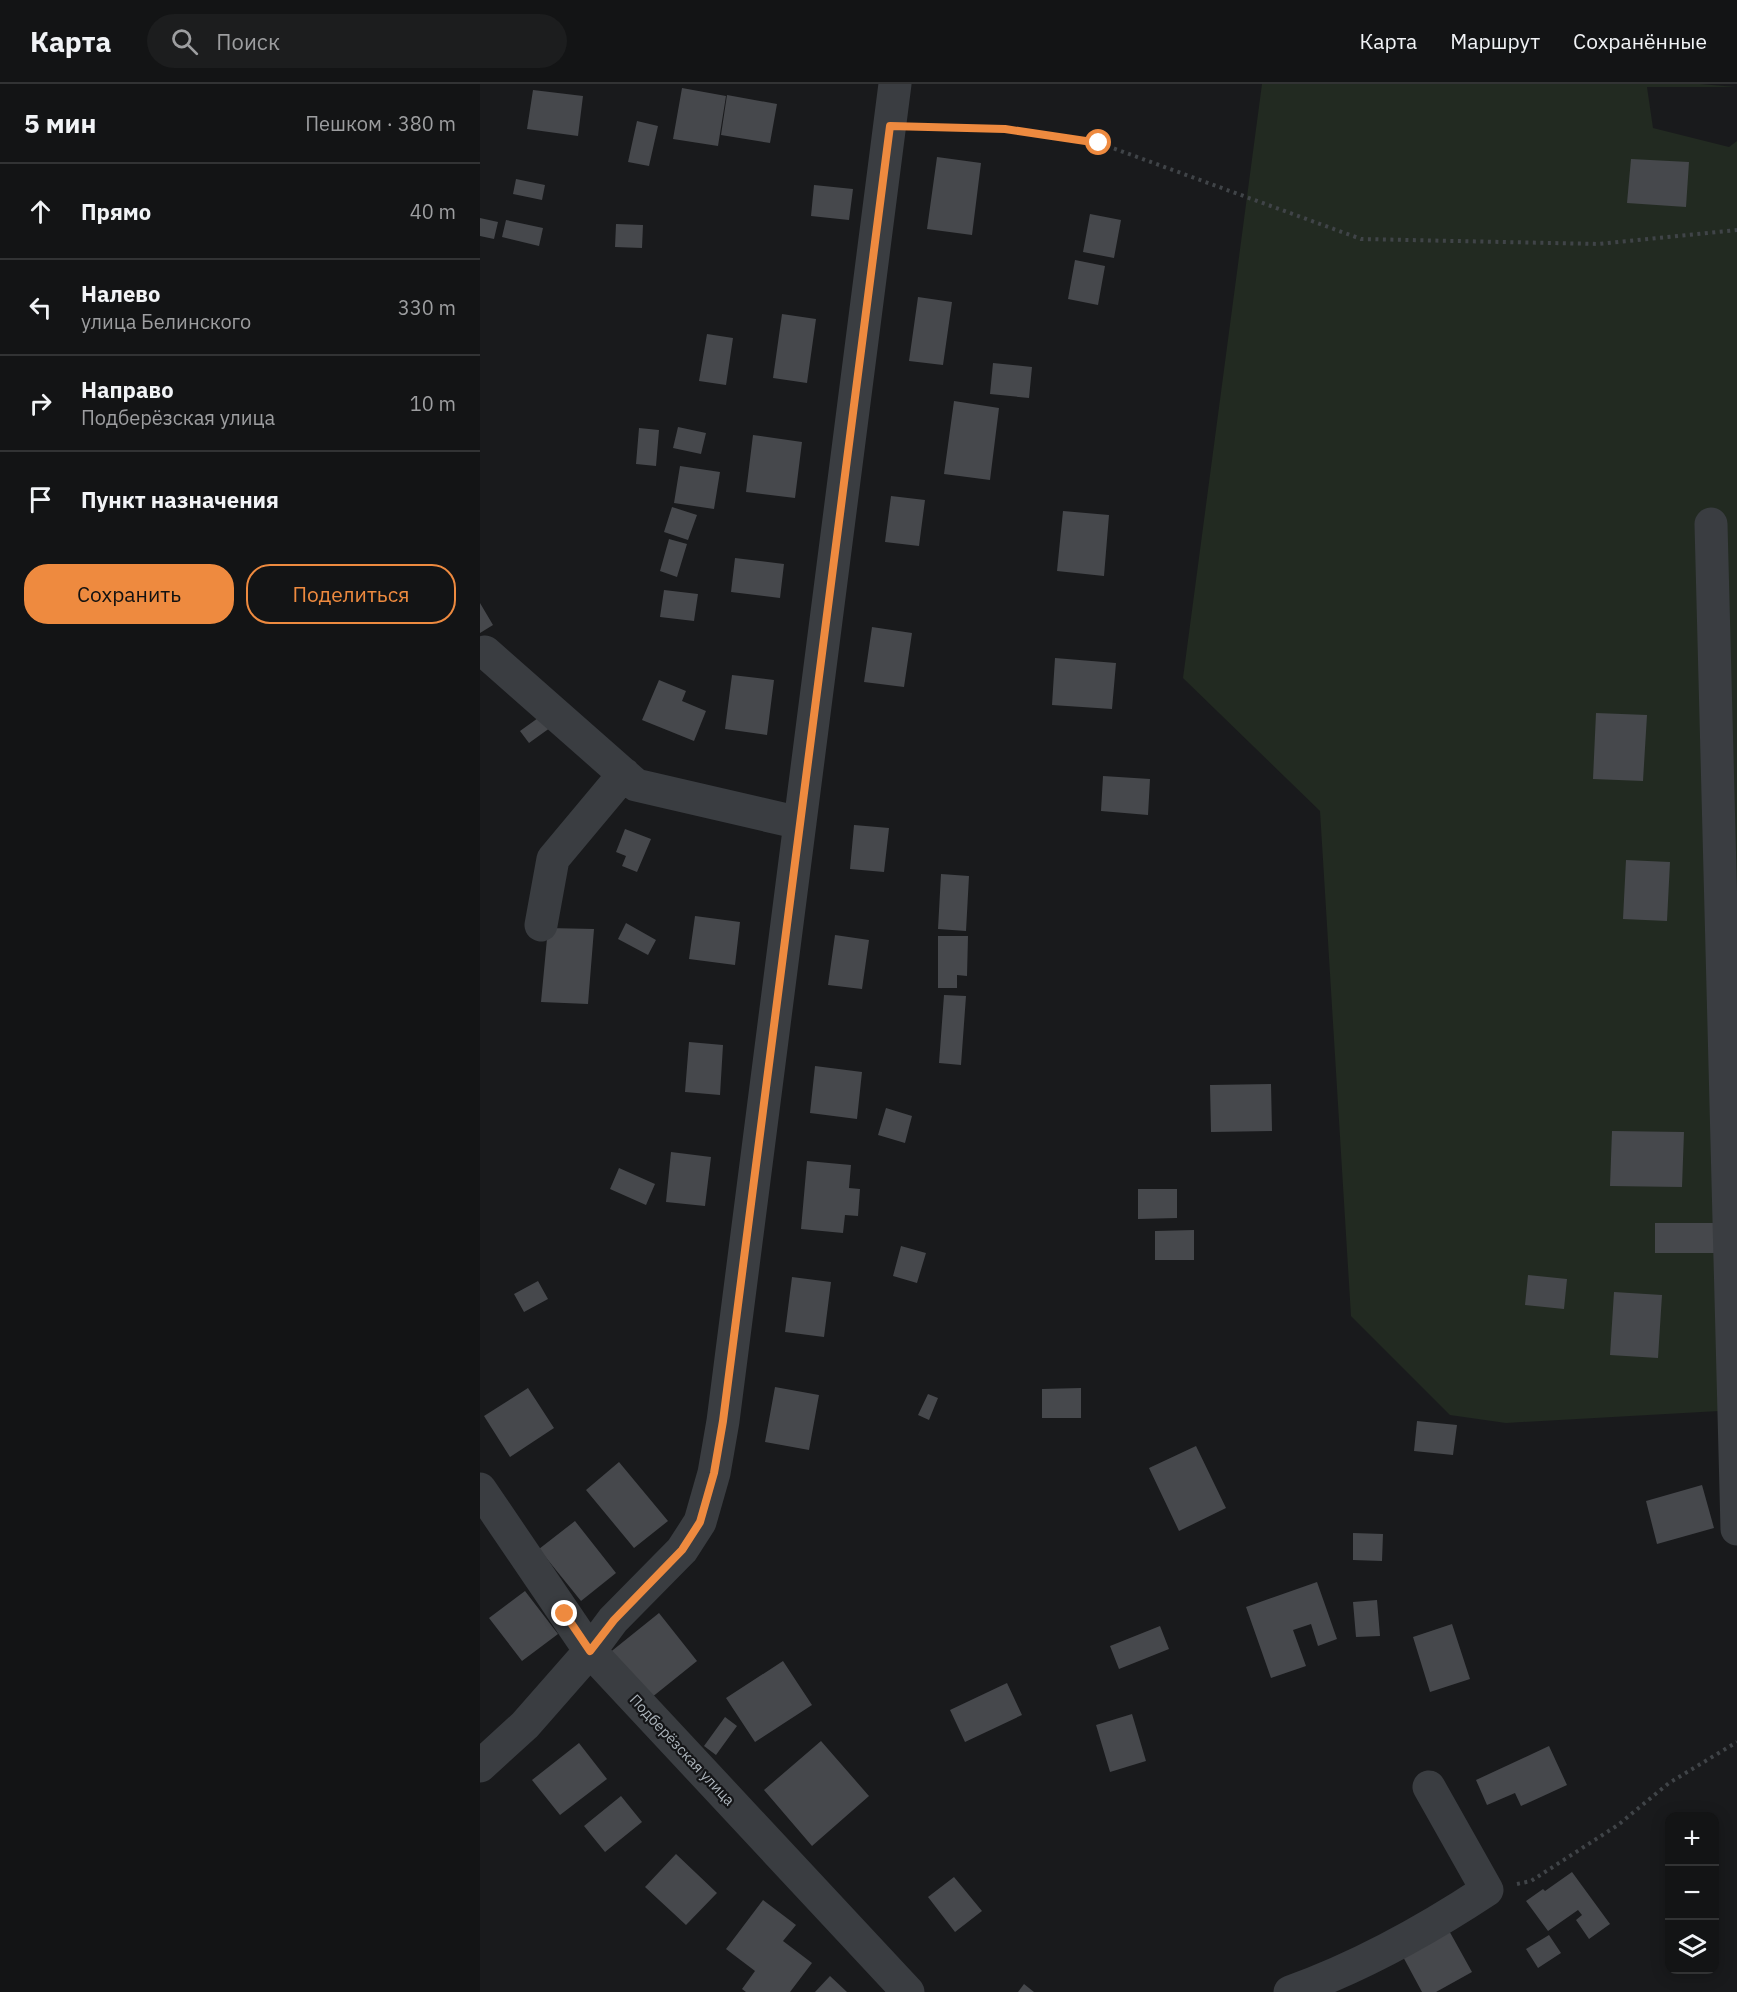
<!DOCTYPE html>
<html lang="ru">
<meta charset="utf-8">
<style>
body{margin:0;font-family:"IBM Plex Sans",sans-serif;background:#1c1d1e;color:#f1f3f6}
.controls{position:absolute;right:18px;bottom:18px;display:grid;overflow:hidden;border-radius:12px;box-shadow:0 3px 15px #0003}
.controls button{width:54px;height:54px;display:grid;place-items:center;padding:0;border:0;border-bottom:2px solid #323334;background:#131415;color:#f1f3f6;font:30px sans-serif}
.stop{position:absolute;width:18px;height:18px;margin:-14px;border:4px solid #ee8a3f;border-radius:50%;background:#fff}
.stop.end{background:#ee8a3f;border-color:#fff;box-shadow:0 2px 6px #0008}
.list{margin:0;padding:0;list-style:none}
h2{display:flex;justify-content:space-between;align-items:center;height:78px;margin:0;padding:0 24px;font-size:26px}
h2 small{font-size:20px;font-weight:400;color:#9d9ea0}
.list li{display:grid;grid-template-columns:39px 1fr auto;gap:18px;align-items:center;box-sizing:border-box;height:96px;padding:0 24px;border-top:2px solid #323334}
.list b{display:block;font-size:22px;white-space:nowrap}
.list p{margin:0;font-size:20px;white-space:nowrap;color:#9d9ea0}
.list em{font-size:20px;font-style:normal;color:#9d9ea0}
.actions{display:flex;gap:12px;padding:18px 24px}
.actions a{flex:1;padding:14px 0;border:2px solid #ee8a3f;border-radius:24px;text-align:center;font-size:21px;color:#ee8a3f}
.actions .main{background:#ee8a3f;color:#111}
.icon{flex:none;width:33px;height:33px;fill:none;stroke:currentColor;stroke-width:2;stroke-linecap:round;stroke-linejoin:round}
.map{position:relative;flex:none;width:1257px;height:1908px;overflow:hidden}
header{display:flex;align-items:center;gap:36px;box-sizing:border-box;height:84px;padding:0 30px;background:#131415;border-bottom:2px solid #323334}
header strong{font-size:28px}
nav{display:flex;gap:33px;margin-inline-start:auto;font-size:21px}
.search{width:420px;height:54px;background:#1c1d1e;display:flex;align-items:center;gap:15px;box-sizing:border-box;padding:0 21px;border-radius:33px;color:#9d9ea0;font-size:22px}
main{display:flex}
aside{flex:1;background:#131415}
.map>svg:first-child{display:block}
.green{fill:#222a21}
.building{fill:#46484c}
.lines{fill:none;stroke-linecap:round;stroke-linejoin:round}
.path{stroke:#404448;stroke-width:4;stroke-dasharray:3 4.5;stroke-linecap:butt}
.minor{stroke:#3a3d41;stroke-width:33}
.route{stroke:#ee8a3f;stroke-width:8}
.labels{text-anchor:middle;stroke-width:4.5;stroke-linejoin:round;paint-order:stroke}
.street-label{font-size:15px;fill:#acb4bb;stroke:#141517}
</style>
<header>
<strong>Карта</strong>
<div class="search"><svg class="icon" aria-label="search" viewBox="0 0 24 24"><circle cx="10" cy="10" r="6"/><path d="M15 15l6 6"/></svg>Поиск</div>
<nav><a>Карта</a><a>Маршрут</a><a>Сохранённые</a></nav>
</header>
<main>
<aside>
<h2>5 мин<small>Пешком · 380 m</small></h2>
<ul class="list">
<li><svg class="icon" aria-label="ahead" viewBox="0 0 24 24"><path d="M12 20V5M6 11l6-6 6 6"/></svg><div><b>Прямо</b></div><em>40 m</em></li>
<li><svg class="icon" aria-label="left" viewBox="0 0 24 24"><path d="M17 20v-9H6M10 6l-5 5 5 5"/></svg><div><b>Налево</b><p>улица Белинского</p></div><em>330 m</em></li>
<li><svg class="icon" aria-label="right" viewBox="0 0 24 24"><path d="M7 20v-9h11M14 6l5 5-5 5"/></svg><div><b>Направо</b><p>Подберёзская улица</p></div><em>10 m</em></li>
<li><svg class="icon" aria-label="arrive" viewBox="0 0 24 24"><path d="M6 21V4h12l-3 4 3 4H6"/></svg><div><b>Пункт назначения</b></div></li>
</ul>
<div class="actions"><a class="main">Сохранить</a><a>Поделиться</a></div>
</aside>
<div class="map">
<svg width="1257" height="1908" viewBox="0 0 1257 1908">
<rect width="100%" height="100%" fill="#191a1c"/>
<path class="green" d="M782 0H1220L1257 3H1167L1173 44 1249 63 1257 57V1326L1026 1339 970 1331 871 1232 840 727 703 594Z"/>
<path class="building" d="M202 4 246 12 238 62 193 55Z
M53 6 103 12 98 52 47 45Z
M247 11 297 20 290 59 241 51Z
M157 37 178 42 169 82 148 78Z
M457 73 501 79 492 151 447 145Z
M1151 75 1209 78 1206 123 1147 119Z
M36 95 65 101 62 116 33 110Z
M334 101 373 105 369 136 331 132Z
M610 130 641 136 634 174 603 168Z
M0 134 18 138 14 155 0 152Z
M26 136 63 144 59 162 22 153Z
M136 140 163 141 162 164 135 163Z
M595 176 625 182 618 221 588 215Z
M438 213 472 218 463 281 429 277Z
M302 230 336 235 327 299 293 294Z
M227 250 253 254 246 301 219 297Z
M513 279 552 283 549 314 510 310Z
M474 317 519 324 510 396 464 390Z
M198 343 226 349 221 370 193 364Z
M159 344 179 346 176 382 156 380Z
M273 351 322 358 315 414 266 408Z
M200 382 240 388 234 425 194 419Z
M411 412 445 416 439 462 405 458Z
M192 423 217 431 208 456 184 448Z
M583 427 629 431 624 492 577 487Z
M189 455 207 460 197 493 180 487Z
M255 474 304 480 300 514 251 508Z
M184 506 218 510 214 537 180 533Z
M0 519 13 541 0 549Z
M392 543 432 549 424 603 384 598Z
M575 574 636 579 632 625 572 621Z
M252 591 294 596 287 651 245 645Z
M179 596 206 607 202 617 226 627 214 657 162 636Z
M65 629 74 641 49 659 40 647Z
M1116 629 1167 631 1163 697 1113 695Z
M623 692 670 695 668 731 621 727Z
M374 741 409 744 404 788 370 785Z
M145 745 171 755 157 788 142 782 146 772 136 768Z
M1146 776 1190 778 1187 837 1143 835Z
M461 790 489 792 486 847 458 845Z
M215 832 260 838 255 881 209 875Z
M146 839 176 856 168 871 138 855Z
M68 844 114 845 108 920 61 918Z
M355 851 389 856 382 905 348 901Z
M458 852H488L487 892 477 891V904H458Z
M464 911 486 912 481 981 459 979Z
M209 958 243 961 240 1011 205 1008Z
M335 982 382 988 377 1035 330 1029Z
M791 1000 792 1047 731 1048 730 1001Z
M406 1024 432 1032 425 1059 398 1051Z
M1132 1047 1204 1048 1202 1103 1130 1102Z
M191 1068 231 1073 225 1122 186 1118Z
M327 1077 371 1081 369 1104 380 1105 378 1132 365 1131 363 1149 321 1145Z
M139 1084 175 1100 166 1121 130 1105Z
M658 1105H697V1134L658 1135Z
M1175 1139H1235L1234 1169H1175Z
M714 1146V1176H675V1147Z
M421 1162 446 1169 437 1199 413 1192Z
M1048 1191 1087 1195 1084 1225 1045 1221Z
M312 1193 351 1198 344 1253 305 1248Z
M58 1197 68 1215 44 1228 34 1210Z
M1134 1208 1182 1211 1178 1274 1130 1271Z
M295 1303 339 1311 329 1366 285 1358Z
M48 1304 74 1344 30 1373 4 1332Z
M601 1304V1334H562V1305Z
M448 1310 458 1314 449 1336 438 1331Z
M937 1337 977 1341 973 1371 934 1367Z
M716 1362 746 1424 699 1447 669 1384Z
M139 1378 188 1437 154 1464 106 1406Z
M1222 1401 1234 1444 1177 1460 1166 1417Z
M95 1437 136 1489 101 1517 59 1465Z
M873 1449 903 1450 902 1477 873 1476Z
M837 1498 857 1555 838 1562 831 1540 813 1546 826 1582 791 1594 766 1523Z
M45 1507 78 1550 42 1577 9 1534Z
M897 1516 900 1552 876 1553 873 1518Z
M179 1529 217 1577 166 1618 128 1570Z
M972 1540 990 1595 950 1608 933 1553Z
M680 1542 689 1565 639 1585 630 1562Z
M303 1577 332 1621 275 1658 246 1614Z
M527 1599 542 1631 485 1658 470 1626Z
M652 1630 666 1677 630 1688 616 1641Z
M245 1633 257 1642 236 1671 224 1662Z
M341 1657 389 1712 332 1762 284 1706Z
M99 1659 127 1695 80 1731 52 1696Z
M1069 1662 1087 1701 1041 1722 1035 1709 1007 1721 996 1696Z
M141 1712 162 1738 125 1768 104 1742Z
M196 1770 237 1809 206 1841 165 1803Z
M1092 1788 1130 1840 1109 1855 1096 1836 1102 1831 1098 1826 1068 1847 1046 1817 1063 1805 1065 1807Z
M474 1793 502 1827 475 1848 448 1813Z
M283 1816 316 1841 303 1857 332 1879 310 1908H266L262 1905 275 1887 246 1865Z
M967 1843 992 1888 956 1908H942L921 1869Z
M1069 1851 1081 1869 1058 1884 1046 1865Z
M350 1892 367 1908H335Z
M544 1900 554 1908H538Z"/>
<g class="lines">
<path class="path" d="M441 43 525 45 619 59 881 155 1119 160 1257 146
M1037 1800 1051 1797 1138 1741 1189 1699 1257 1658"/>
<path class="minor" d="M1231 440 1257 1445
M5 568 156 701 320 739
M61 841 73 775 144 690
M0 1405 110 1567 428 1908
M0 1682 45 1641 110 1567 133 1536 202 1466 220 1438 234 1389 243 1337 415 0
M810 1908C880 1883 945 1847 1007 1806L949 1703"/>
</g>
<g class="lines">
<path class="route" d="M85 1530 110 1567 134 1536 202 1466 220 1438 234 1389 243 1337 410 42 525 45 619 59"/>
</g>
<g class="labels">
<g class="street-label">
<text transform="translate(202 1666) rotate(47)" y="5">Подберёзская улица</text>
</g>
</g>
</svg>
<div class="controls">
<button>+</button>
<button>−</button>
<button><svg class="icon" aria-label="layers" viewBox="0 0 24 24"><path d="M12 4l9 5-9 5-9-5zM3 14l9 5 9-5"/></svg></button>
</div>
<div class="stop" style="left:619px;top:59px"></div>
<div class="stop end" style="left:85px;top:1530px"></div>
</div>
</main>
